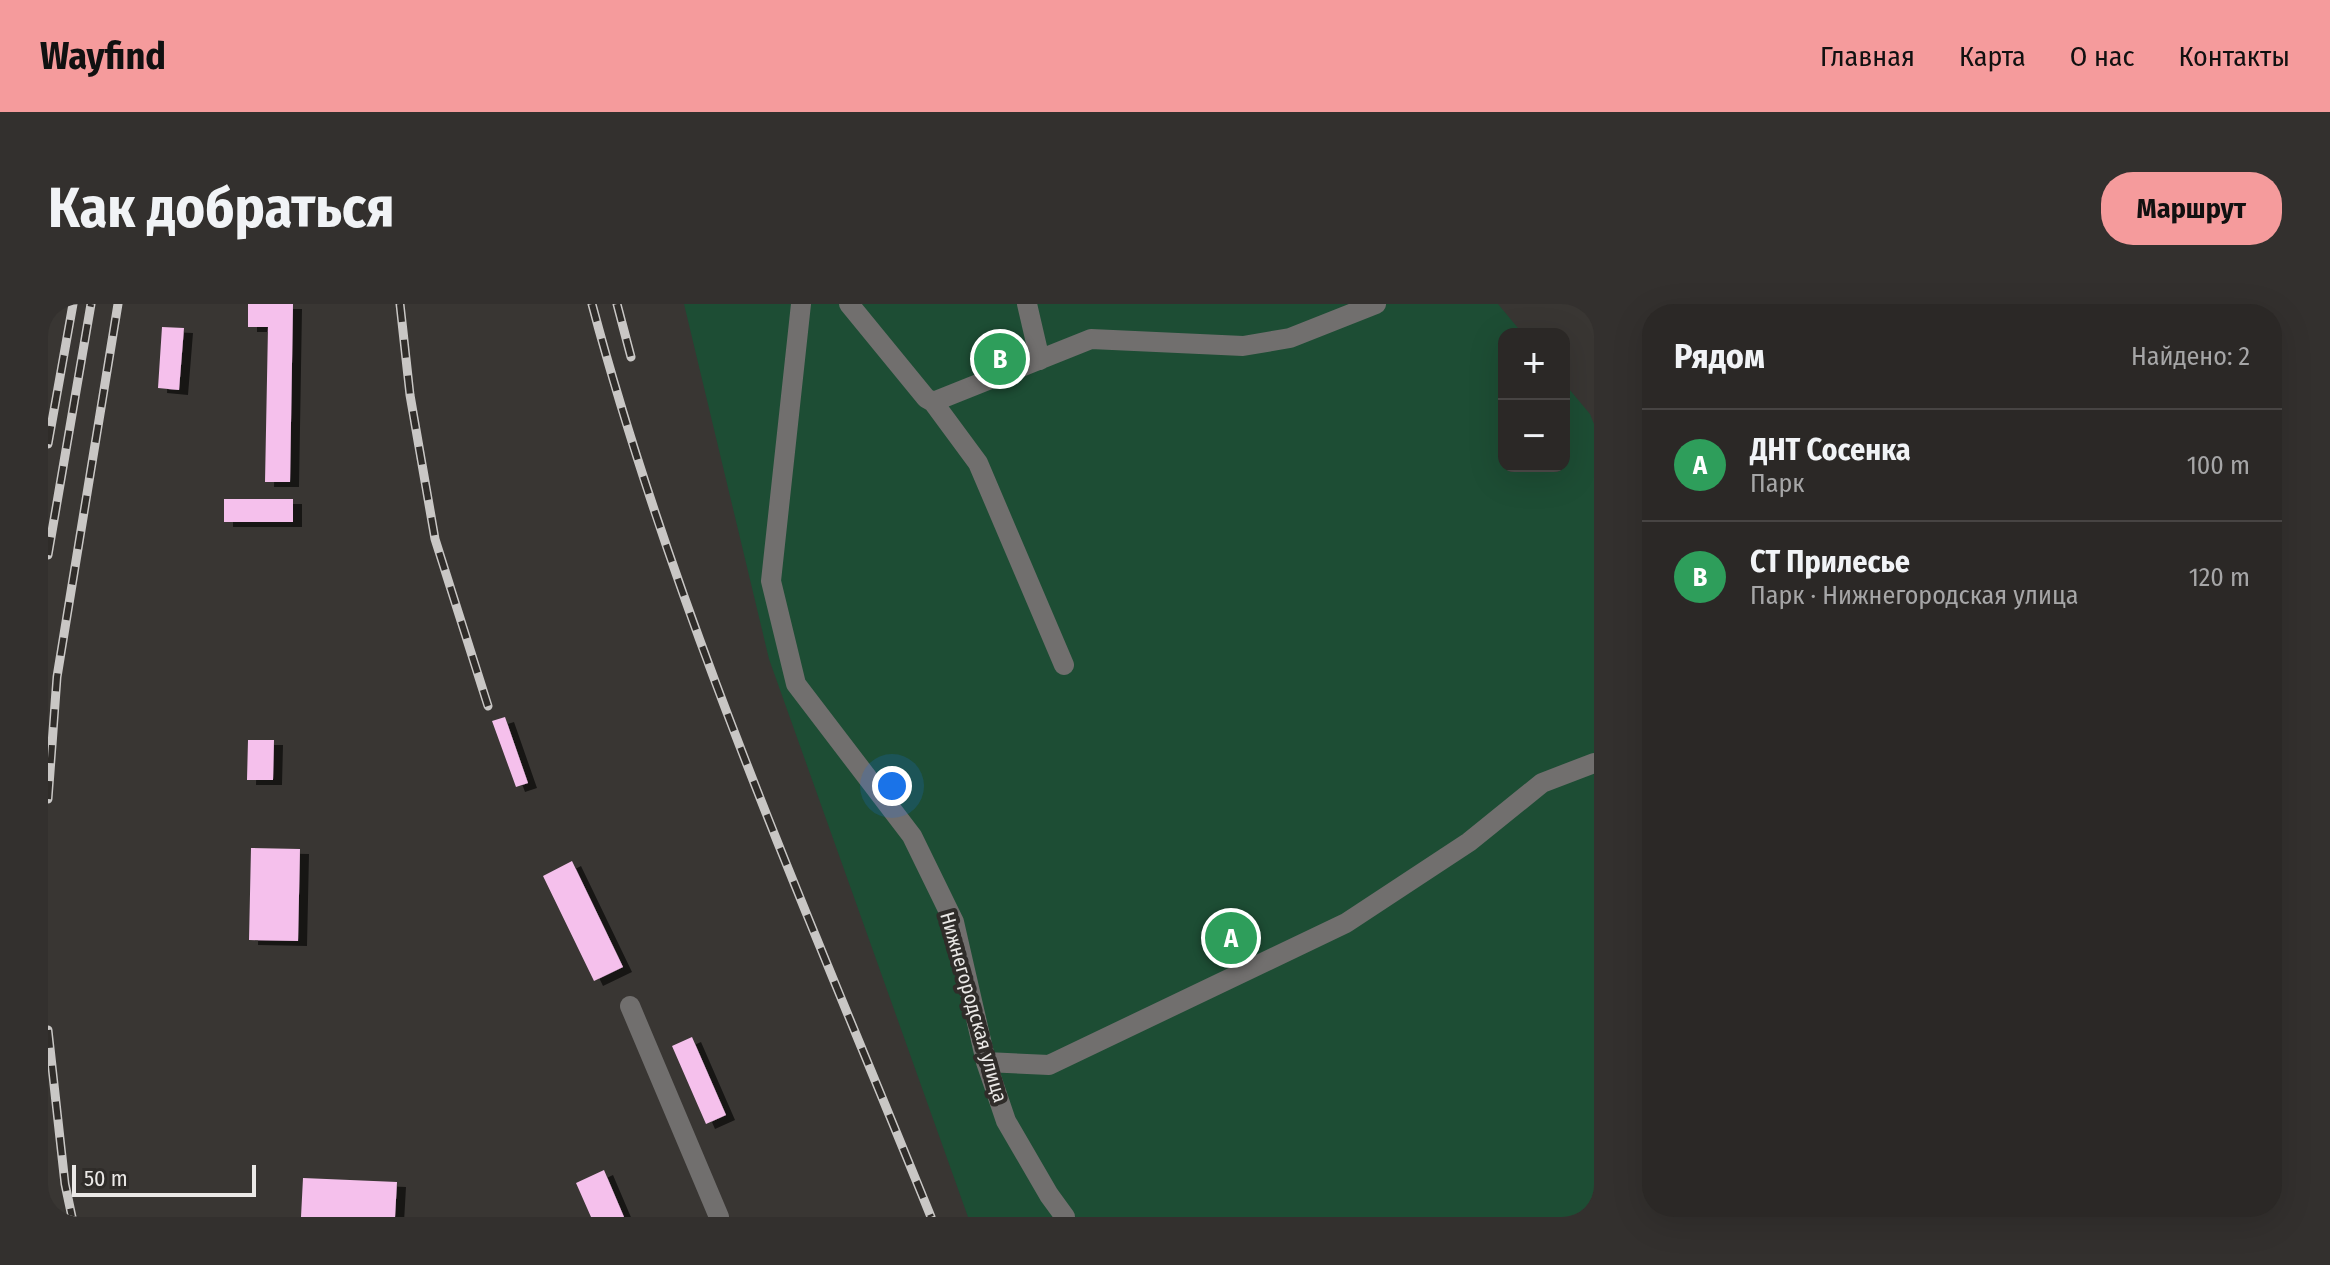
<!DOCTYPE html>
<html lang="ru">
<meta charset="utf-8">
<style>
body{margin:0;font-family:"Fira Sans Condensed",sans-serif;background:#33302e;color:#f1f3f6}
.controls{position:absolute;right:24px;top:24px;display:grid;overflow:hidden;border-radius:16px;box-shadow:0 8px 32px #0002}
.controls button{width:72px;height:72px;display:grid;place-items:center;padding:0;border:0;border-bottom:2px solid #474443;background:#2b2826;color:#f1f3f6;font:40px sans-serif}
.scale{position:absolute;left:24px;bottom:20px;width:184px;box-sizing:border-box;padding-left:8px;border:4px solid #ebe9e7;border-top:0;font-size:22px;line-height:28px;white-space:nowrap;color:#ebe9e7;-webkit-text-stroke:6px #2f2c29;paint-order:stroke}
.you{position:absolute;left:844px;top:482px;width:28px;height:28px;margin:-20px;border:6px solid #fff;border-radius:50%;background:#1a73e8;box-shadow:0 0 0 12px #1a73e833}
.badge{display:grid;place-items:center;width:52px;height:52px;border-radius:50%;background:#f59b9c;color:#fff;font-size:26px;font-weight:700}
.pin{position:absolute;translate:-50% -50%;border:4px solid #fff;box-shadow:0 2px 8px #0006}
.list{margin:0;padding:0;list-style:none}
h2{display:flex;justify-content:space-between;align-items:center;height:104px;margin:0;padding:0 32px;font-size:34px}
h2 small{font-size:26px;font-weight:400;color:#a6a6a7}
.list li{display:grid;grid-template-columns:52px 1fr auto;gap:24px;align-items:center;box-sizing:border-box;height:112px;padding:0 32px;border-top:2px solid #474443}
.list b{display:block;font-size:30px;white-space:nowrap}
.list p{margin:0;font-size:26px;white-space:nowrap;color:#a6a6a7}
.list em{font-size:26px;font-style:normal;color:#a6a6a7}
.map{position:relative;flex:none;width:1546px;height:913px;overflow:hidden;border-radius:32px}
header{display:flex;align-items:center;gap:48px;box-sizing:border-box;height:112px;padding:0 40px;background:#f59b9c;color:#111}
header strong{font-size:38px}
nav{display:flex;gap:44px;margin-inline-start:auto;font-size:28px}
.intro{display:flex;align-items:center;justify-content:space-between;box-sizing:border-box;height:192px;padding:0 48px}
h1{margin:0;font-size:56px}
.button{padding:20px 36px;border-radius:32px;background:#f59b9c;color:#111;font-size:28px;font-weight:700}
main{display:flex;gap:48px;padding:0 48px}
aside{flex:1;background:#2b2826;border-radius:32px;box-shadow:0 8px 32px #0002}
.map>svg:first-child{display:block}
.green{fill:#1d4d34}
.building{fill:#f5c0ec;filter:url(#shadow)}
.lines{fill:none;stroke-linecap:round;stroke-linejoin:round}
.minor{stroke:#716f6e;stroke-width:20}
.rail-casing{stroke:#c9c7c5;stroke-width:9}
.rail{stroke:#2f2c29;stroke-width:6;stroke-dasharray:18;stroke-linecap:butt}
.labels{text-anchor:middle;stroke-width:8;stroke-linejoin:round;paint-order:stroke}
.street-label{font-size:20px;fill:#ebe9e7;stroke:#2f2c29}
</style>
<header>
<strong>Wayfind</strong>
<nav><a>Главная</a><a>Карта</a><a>О нас</a><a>Контакты</a></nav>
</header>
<div class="intro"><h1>Как добраться</h1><a class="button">Маршрут</a></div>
<main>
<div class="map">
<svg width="1546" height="913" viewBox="0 0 1546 913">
<defs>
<filter id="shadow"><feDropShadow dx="9" dy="5" stdDeviation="0" flood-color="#0009"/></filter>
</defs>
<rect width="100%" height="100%" fill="#393633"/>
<path class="green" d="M636 0H1450L1475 30H1456V162H1516V79L1542 110 1546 120V913H920L721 355Z"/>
<path class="building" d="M200 0H245L242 178H217L220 23H200Z
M114 23 136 24 131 86 110 84Z
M176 195H245V218H176Z
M457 413 480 479 468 483 444 417Z
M200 436H226L225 476H199Z
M203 544 252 545 250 637 201 636Z
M524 557 575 663 546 677 495 572Z
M644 733 678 811 658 820 624 742Z
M556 866 576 913H543L528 879Z
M255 874 349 878 347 913H253Z"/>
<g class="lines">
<path class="minor" d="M753 0 723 277 748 380 864 532 906 618 938 758 958 817 1001 891 1017 913
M801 0 878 94 885 98 930 159 1016 361
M979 0 992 56
M885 98 1043 35 1195 42 1242 34 1328 0
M582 702 671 913
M938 758 1001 761 1298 619 1421 538 1494 479 1546 459"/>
<g class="rail-casing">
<path id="rail" d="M352 0 362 91 387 235 440 402
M544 0C628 314 761 612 883 913
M569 0 583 53
M0 140 25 0
M0 251 43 0
M0 495 9 373 70 0
M0 726 17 880 24 913
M0 906 2 913"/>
</g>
<use href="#rail" class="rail"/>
</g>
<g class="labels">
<g class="street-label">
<text transform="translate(926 703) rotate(74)" y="7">Нижнегородская улица</text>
</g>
</g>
</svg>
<div class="controls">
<button>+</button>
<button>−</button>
</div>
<div class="scale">50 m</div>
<div class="you"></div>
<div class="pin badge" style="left:1183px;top:634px;background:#2e9e5b">A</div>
<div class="pin badge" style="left:952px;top:55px;background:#2e9e5b">B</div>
</div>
<aside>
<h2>Рядом<small>Найдено: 2</small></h2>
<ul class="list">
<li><span class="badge" style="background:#2e9e5b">A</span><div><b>ДНТ Сосенка</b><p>Парк</p></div><em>100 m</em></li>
<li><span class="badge" style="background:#2e9e5b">B</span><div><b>СТ Прилесье</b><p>Парк · Нижнегородская улица</p></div><em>120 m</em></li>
</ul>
</aside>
</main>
